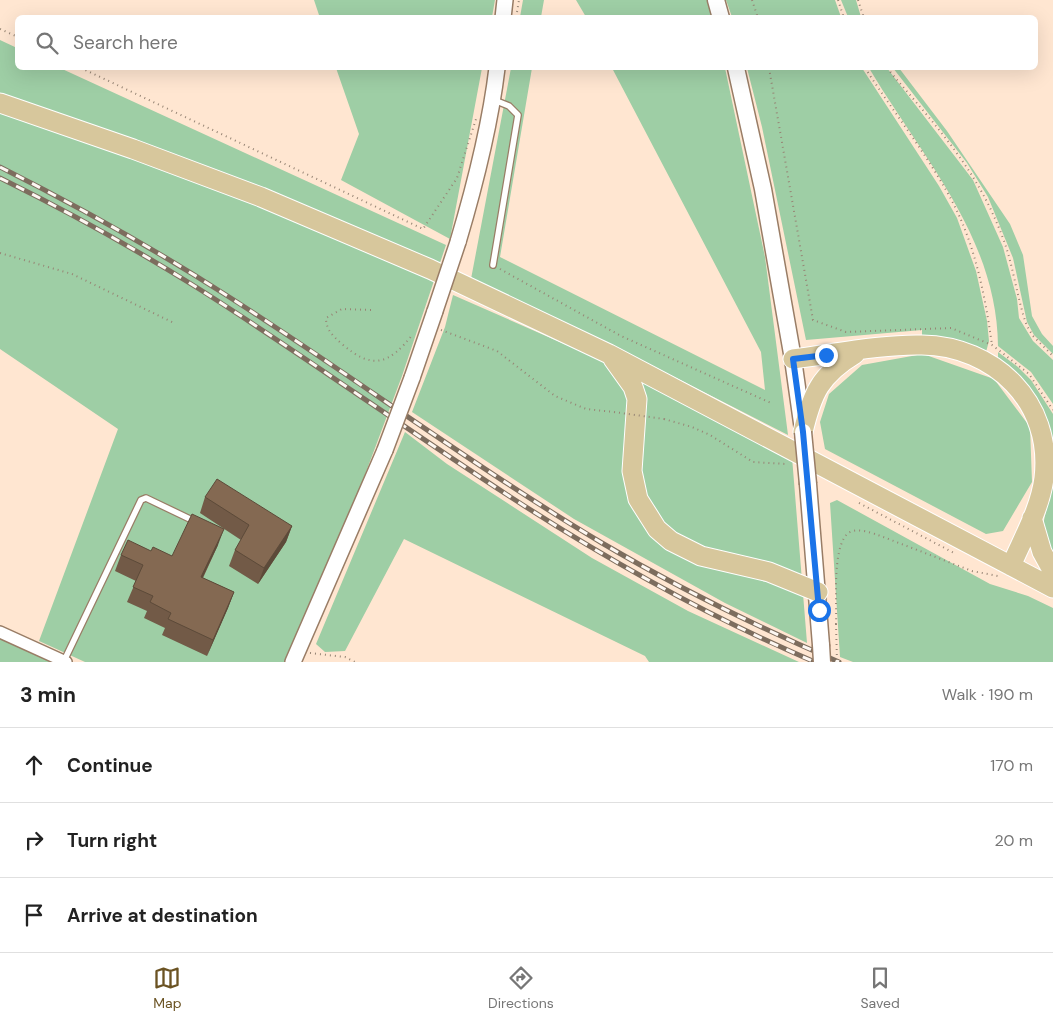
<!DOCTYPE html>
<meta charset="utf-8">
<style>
body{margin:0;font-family:"DM Sans",sans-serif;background:#f2f2f2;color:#222}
.stop{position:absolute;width:15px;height:15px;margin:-11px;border:4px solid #1a73e8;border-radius:50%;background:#fff}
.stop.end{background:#1a73e8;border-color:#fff;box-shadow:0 1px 5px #0008}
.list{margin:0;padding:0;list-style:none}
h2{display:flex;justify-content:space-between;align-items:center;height:65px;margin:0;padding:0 20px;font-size:21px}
h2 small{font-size:16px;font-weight:400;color:#767676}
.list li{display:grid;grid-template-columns:32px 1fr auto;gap:15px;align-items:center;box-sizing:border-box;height:75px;padding:0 20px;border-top:1px solid #e0e0e0}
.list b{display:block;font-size:19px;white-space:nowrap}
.list em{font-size:16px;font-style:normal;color:#767676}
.icon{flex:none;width:28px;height:28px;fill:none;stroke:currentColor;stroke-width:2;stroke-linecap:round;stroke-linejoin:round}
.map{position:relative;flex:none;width:1053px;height:662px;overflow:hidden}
.search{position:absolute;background:#fff;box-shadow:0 5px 20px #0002;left:15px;right:15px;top:15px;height:55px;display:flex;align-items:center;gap:12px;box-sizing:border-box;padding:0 18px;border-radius:8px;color:#767676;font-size:19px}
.sheet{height:290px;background:#fff}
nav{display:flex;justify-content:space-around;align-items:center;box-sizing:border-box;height:70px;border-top:1px solid #e0e0e0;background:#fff;font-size:14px;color:#767676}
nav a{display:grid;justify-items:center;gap:2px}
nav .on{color:#6b5323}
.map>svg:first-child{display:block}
.green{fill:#9ecea5}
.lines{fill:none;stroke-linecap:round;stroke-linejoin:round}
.service-casing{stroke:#997d66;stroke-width:8}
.minor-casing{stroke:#997d66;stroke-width:14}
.tertiary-casing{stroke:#997d66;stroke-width:18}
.secondary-casing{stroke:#997d66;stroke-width:19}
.primary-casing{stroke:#fff;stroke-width:21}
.path{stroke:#978575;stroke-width:2;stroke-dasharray:1 4;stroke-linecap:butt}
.service{stroke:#fff;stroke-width:5.5}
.minor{stroke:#fff;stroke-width:11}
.tertiary{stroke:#fff;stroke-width:15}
.secondary{stroke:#fff;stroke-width:16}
.primary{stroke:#d7c79c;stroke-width:19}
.rail-casing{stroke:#7d6d5e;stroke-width:5}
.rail{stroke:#fdf7f2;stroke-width:3;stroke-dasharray:9;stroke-linecap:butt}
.tertiary-bridge-casing{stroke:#997d66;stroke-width:18;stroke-linecap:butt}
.secondary-bridge-casing{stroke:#997d66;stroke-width:19;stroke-linecap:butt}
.path-bridge{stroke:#978575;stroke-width:2;stroke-dasharray:1 4;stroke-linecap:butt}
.tertiary-bridge{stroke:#fff;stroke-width:15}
.secondary-bridge{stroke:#fff;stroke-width:16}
.wall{fill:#725a47}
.shaded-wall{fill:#5c4a39}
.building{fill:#846952;stroke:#5c4a39}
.route{stroke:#1a73e8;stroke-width:6}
</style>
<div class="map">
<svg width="1053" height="662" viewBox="0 0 1053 662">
<rect width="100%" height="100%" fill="#ffe6d1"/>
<path class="green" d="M314 0H495L492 17 320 18Z
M523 0H544L541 17H520Z
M576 0H707L712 17H586Z
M726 0H835L841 17H732Z
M841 0H856L861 17H848Z
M0 40 17 48 18 68H60L446 245 402 376 336 552 286 662H85L39 641 118 429 0 349Z
M336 68H482L450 239 341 180 359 134Z
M511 68H532L500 257 765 390 761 352 612 68H725L765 257 788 435 637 358 471 279Z
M747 68H862L939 186 957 218 976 271 987 321 989 341 986 352 955 340 922 335V330L806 340 762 127Z
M869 68H887L973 180 1003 247 1017 299 1019 318 1033 341 1053 360V404L1031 372 998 346C997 237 921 156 869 68Z
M893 68H899L947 131 1010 224 1023 255 1032 316 1042 334 1053 346V354L1034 335 1027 322 1013 258 988 197 967 163Z
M453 295 637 376 792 457 807 643 725 603 574 519 412 412 445 327Z
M998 352 1018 367 1031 380 1053 414V450C1037 409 1034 387 998 359Z
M923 354 994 379 1030 427 1032 482 1003 531 986 534 825 449 820 422 829 394 862 365Z
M405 432 447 464 592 558 688 611 799 662H649L645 656 404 539 345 651 325 652 316 644Z
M1053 479V562L1041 534Z
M837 500 990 584 1028 596 1053 608V662H853L840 657 830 503Z
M0 637 56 662H0Z"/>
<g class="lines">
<g class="service-casing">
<path id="service" d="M493 265 518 115 509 106 494 100
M64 661 141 500 146 498 194 521"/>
</g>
<g class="minor-casing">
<path id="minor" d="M0 632 66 662"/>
</g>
<g class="tertiary-casing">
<path id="tertiary" d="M503 18 505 0
M458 242C475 185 490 127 497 68
M412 378 435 311
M293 662 385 450"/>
</g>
<g class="secondary-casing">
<path id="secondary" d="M716 0 721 18
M736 68 763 189 793 359 803 430
M808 484 821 645"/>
</g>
<g class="primary-casing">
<path id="primary" d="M0 103 133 149 261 197 430 269 609 354 1053 588
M613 359 633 387 637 399 632 471 638 499 657 529 671 541 701 556 769 572 818 592
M793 359C833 354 883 344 922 345 994 346 1053 402 1044 478 1040 509 1023 538 1011 566
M803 432C812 394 820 375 855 354
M1032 518 1042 552 1053 572"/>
</g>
<path class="path" d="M752 0 758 18
M838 0 844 18
M858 0 864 18
M517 12 519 0
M0 29 18 37
M81 68 423 229 457 178 477 116
M769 68 813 320 846 332 951 328 992 345 1005 355 1029 374 1053 410
M865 68C893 111 926 153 951 199 975 244 985 295 992 345
M887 68C935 125 978 169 1004 241 1014 269 1017 299 1027 326L1033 336 1053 356
M0 253 72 274 174 323
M500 269 621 336 771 403
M371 310 342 309 326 318C326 330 333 336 342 344 372 370 389 365 413 334
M441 330 497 351 555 396 586 409 614 412
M664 419 692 427 710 435 753 462 786 464
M859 503 956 554
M836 624C837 602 832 550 847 534 855 527 869 532 878 535L972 571 998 576
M310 653 345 657 355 662"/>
<use href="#service" class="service"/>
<use href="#minor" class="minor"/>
<use href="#tertiary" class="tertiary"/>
<use href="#secondary" class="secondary"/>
<use href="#primary" class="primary"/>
<g class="rail-casing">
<path id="rail" d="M0 167C77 206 153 248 226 295 353 376 473 466 602 543 678 588 758 627 839 662
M0 178C67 211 132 247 196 287 302 354 404 428 509 496 606 559 709 617 815 662"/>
</g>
<use href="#rail" class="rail"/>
<g class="tertiary-bridge-casing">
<path id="tertiary-bridge" d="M435 311 458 242
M385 450 412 378"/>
</g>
<g class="secondary-bridge-casing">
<path id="secondary-bridge" d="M803 432 808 484
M821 645 822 662"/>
</g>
<path class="path-bridge" d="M614 412 664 419
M836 624 837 662"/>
<use href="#tertiary-bridge" class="tertiary-bridge"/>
<use href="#secondary-bridge" class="secondary-bridge"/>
</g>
<path class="wall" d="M205 497 292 526 286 542 258 584 229 566 235 550 241 540 200 513Z
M218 545 203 578 234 592 228 608 207 656 162 635 165 628 144 618 147 611 127 602 136 581 115 571 121 555 151 551 172 556Z"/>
<path class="shaded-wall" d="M292 526 286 542 258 584 264 568Z
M224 529 218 545 195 593 201 577Z
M234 592 228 608 207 656 213 640Z"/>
<path class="building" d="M217 479 292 526 264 568 235 550 249 525 205 497Z
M192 514 224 529 201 577 234 592 213 640 168 619 171 613 150 602 153 596 133 587 143 565 121 555 128 540 151 551 153 547 172 556Z"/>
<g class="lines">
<path class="route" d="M819 610 803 432 793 359 826 355"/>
</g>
</svg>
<div class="stop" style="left:819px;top:610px"></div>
<div class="stop end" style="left:826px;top:355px"></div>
<div class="search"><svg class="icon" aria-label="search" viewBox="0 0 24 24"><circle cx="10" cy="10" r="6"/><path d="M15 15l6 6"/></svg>Search here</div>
</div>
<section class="sheet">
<h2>3 min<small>Walk · 190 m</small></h2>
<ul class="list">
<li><svg class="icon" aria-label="ahead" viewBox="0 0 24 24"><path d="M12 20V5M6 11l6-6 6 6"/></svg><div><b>Continue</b></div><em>170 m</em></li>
<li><svg class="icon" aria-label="right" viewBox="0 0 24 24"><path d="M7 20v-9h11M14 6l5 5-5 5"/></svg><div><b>Turn right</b></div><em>20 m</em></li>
<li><svg class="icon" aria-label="arrive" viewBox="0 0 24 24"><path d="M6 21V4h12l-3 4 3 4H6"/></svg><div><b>Arrive at destination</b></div></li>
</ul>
</section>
<nav>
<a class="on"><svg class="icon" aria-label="map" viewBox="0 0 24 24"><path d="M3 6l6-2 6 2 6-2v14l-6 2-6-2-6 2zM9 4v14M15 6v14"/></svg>Map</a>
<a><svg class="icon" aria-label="directions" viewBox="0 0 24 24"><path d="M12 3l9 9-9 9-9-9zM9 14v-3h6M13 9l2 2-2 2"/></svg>Directions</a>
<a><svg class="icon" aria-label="saved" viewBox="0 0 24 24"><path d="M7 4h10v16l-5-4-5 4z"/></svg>Saved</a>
</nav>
